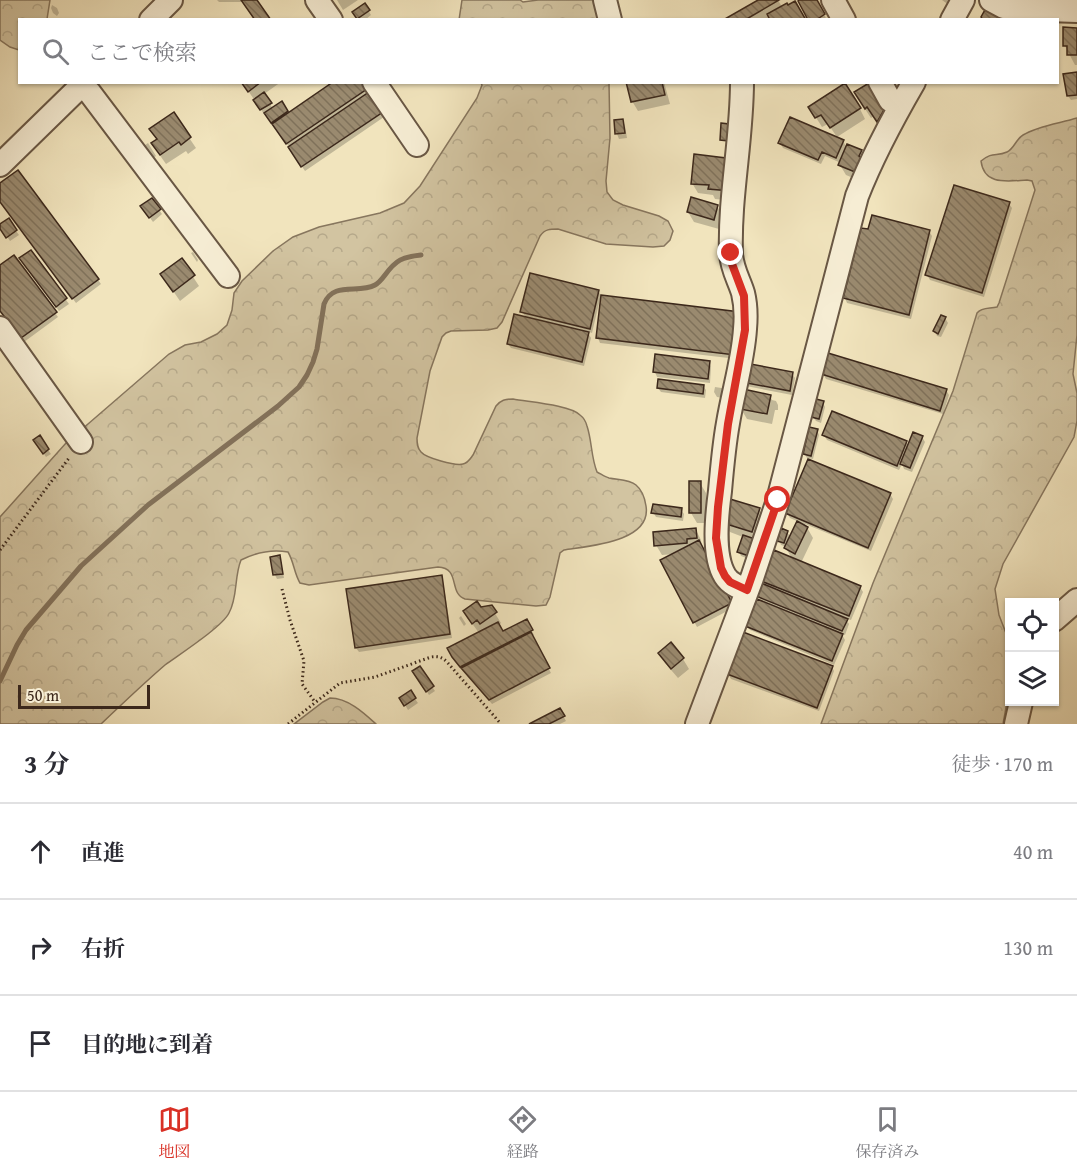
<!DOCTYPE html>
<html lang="ja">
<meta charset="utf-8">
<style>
body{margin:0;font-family:"Gentium Book Plus","Noto Serif JP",serif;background:#f7f7f7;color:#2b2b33}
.controls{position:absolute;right:18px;bottom:18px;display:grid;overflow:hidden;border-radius:0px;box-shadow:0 2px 4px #0004}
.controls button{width:54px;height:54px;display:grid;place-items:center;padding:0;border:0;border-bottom:2px solid #e1e1e2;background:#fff;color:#2b2b33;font:30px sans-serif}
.scale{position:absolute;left:18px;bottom:15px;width:132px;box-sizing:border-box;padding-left:6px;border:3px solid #3c281b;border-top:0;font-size:16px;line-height:21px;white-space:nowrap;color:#3c281b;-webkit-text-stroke:4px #f6edd4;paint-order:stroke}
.stop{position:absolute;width:18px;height:18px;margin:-14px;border:4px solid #d93025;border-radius:50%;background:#fff}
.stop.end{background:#d93025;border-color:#fff;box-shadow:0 2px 6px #0008}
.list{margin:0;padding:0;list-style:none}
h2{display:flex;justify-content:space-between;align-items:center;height:78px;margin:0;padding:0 24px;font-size:26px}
h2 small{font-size:20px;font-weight:400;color:#7c7c81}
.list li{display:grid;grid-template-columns:39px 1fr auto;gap:18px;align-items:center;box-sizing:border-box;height:96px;padding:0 24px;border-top:2px solid #e1e1e2}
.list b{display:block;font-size:22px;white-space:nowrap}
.list em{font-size:20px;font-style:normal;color:#7c7c81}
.icon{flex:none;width:33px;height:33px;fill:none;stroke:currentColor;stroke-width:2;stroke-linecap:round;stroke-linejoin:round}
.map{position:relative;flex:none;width:1077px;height:724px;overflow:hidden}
.search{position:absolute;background:#fff;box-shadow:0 2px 4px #0004;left:18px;right:18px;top:18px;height:66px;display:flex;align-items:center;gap:15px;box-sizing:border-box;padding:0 21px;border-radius:0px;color:#7c7c81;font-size:22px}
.sheet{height:366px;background:#fff}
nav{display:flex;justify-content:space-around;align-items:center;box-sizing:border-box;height:84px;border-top:2px solid #e1e1e2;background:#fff;font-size:16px;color:#7c7c81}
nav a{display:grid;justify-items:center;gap:3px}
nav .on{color:#d93025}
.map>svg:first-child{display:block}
.forest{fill:url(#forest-crowns);stroke:#87765e;stroke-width:1.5}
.shadow{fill:#0003}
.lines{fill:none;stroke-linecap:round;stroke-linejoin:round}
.stream{stroke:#83725b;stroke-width:5}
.building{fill:url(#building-back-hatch);stroke:#3c281b;stroke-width:1.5}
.minor-casing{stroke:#695744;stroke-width:26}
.path{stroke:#3c281b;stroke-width:3;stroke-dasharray:1.5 3;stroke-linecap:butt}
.minor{stroke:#f6edd4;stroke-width:22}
.route{stroke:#d93025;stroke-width:8}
</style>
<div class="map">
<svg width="1077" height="724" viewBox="0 0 1077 724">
<defs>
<pattern id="forest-crowns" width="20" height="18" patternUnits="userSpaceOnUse" patternTransform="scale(1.5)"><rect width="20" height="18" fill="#d2c4a1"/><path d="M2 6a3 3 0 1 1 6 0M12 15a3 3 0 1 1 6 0" fill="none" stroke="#b5a88a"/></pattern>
<pattern id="building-back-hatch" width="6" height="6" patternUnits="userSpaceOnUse" patternTransform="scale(1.5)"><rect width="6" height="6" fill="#9a8a6f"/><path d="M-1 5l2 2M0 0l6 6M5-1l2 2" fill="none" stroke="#7f715a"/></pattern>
</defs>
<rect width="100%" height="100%" fill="#f1e4bd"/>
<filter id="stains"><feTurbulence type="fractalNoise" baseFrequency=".00333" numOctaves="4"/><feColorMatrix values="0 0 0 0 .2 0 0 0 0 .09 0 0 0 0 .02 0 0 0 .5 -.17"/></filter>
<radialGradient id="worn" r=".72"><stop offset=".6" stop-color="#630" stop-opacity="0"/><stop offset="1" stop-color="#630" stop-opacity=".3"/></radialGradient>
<path class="forest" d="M0 0H50L47 19 20 20 19 50 10 47 0 40Z
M462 0H520L523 2 538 0H599L604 20H459Z
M481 83H609L610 138 606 181 607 192 613 200 623 205 659 216 668 221 673 231 670 240 664 246 653 247 606 244 558 229C550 229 545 229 540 236L502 322 497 328 488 330 451 331 446 333 442 337 430 371 417 438C417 443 417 448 421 452 426 458 455 466 463 464 468 463 470 459 473 455L496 406C501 400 505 399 513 399 528 402 570 405 580 415 584 418 586 422 587 426 592 441 591 457 597 472 601 474 605 477 609 478 618 480 629 479 636 485 642 490 645 499 646 506 652 542 588 546 564 550L560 553 550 597 546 605 536 606 465 599C448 593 461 568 438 567L309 585 300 583C294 573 294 562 288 552 272 549 255 553 241 560 234 577 238 597 229 613 222 627 180 654 165 665 143 684 122 704 101 724H0V517L66 443 169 354 185 345 201 342 217 334 227 325 232 310 234 293 242 281 273 251 293 237 319 227 380 213 404 203 420 186 477 98 482 85Z
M1077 118V335L1073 374 1077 393V421L1074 437 1003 564 995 589 999 615 1009 641V691L1003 724H821L873 583 953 391 977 313C982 307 990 309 997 307L999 303 1035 190 1032 181 1027 180C1008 181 984 186 981 161 993 151 996 157 1007 152 1014 149 1016 139 1023 135 1037 126 1061 123 1077 118Z
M330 698C348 698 364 713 376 724H294L323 702Z"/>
<path class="shadow" d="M217 0H241V2H219Z
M337 0H358L343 10Z
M761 0H778L782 7 768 20H726Z
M802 0H816L827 20H810Z
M942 0H952L949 5Z
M52 5 57 8 59 13 57 16 53 13 51 8Z
M365 5 371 15 365 20H358L354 12Z
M1077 29V65H1075L1065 46Z
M1077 73V99L1071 100 1068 96Z
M242 82H281L264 94 273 109 281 103 289 115 330 87 327 82H361L384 117 305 171 266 113 264 114Z
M630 82H664L670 104 638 111 632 101Z
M861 103 884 109 890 119 883 130 874 116 871 118Z
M810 108 860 109 865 119 837 137 828 124 822 127Z
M173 114 196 148 188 154 186 151 166 164 159 154 158 140Z
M623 121 625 126 627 138 619 139 617 134 615 122Z
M843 141 847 148 861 151 867 161 860 181 846 175 840 165 841 163 825 156 821 164 783 148 780 143Z
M148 143 156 156 150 161 141 148Z
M695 156 736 201 715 199 713 195 698 193 692 183Z
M18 172 101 284 76 303 0 201V185Z
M152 200 162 214 153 222 145 211Z
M1009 204 1012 208 984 297 930 280 927 275Z
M717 206 723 216 719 229 694 222 688 212Z
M0 226 16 231 19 235 10 241Z
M869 231H929L932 236 911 319 847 303 845 298Z
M31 252 69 304 59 311 24 263Z
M193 252 198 260 197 262 191 253Z
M182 260 199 286 180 301 162 275Z
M0 267 55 313 58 317 24 342 0 309Z
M598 291 601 295 592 333 587 331 591 338 584 366 511 348 508 344 526 318 522 311Z
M739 313 737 359 600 343 598 338Z
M945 318 948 323 941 337 937 336 935 331Z
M709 362 711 367 710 383 657 377 655 372Z
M792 374 795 378 792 395 746 386 743 382Z
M823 374 946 390 949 395 943 414 826 379Z
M703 386 706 390 705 398 661 392 658 388Z
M715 387 728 389 730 399 717 397 714 392Z
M770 396 772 400 776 401 778 405V410H775L772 424 747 419 741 409Z
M823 403 825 407 821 423 816 421 813 417Z
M817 430 819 435 813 459 807 458 804 453Z
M824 435 906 442 909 447 922 437 925 442 912 472 904 469 902 464 899 470 827 440Z
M38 445 48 450 51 454 46 457Z
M700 483 706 493V523H697L691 513Z
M890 494 893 499 871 551 805 524 813 538 801 563 860 587 863 592 851 620 845 618 849 624 845 635 841 633 845 640 834 665 750 630 747 626 762 602 758 596 767 587 763 581 792 559 786 548 787 547 781 545 779 540 787 532 791 538 799 522 790 518 787 513Z
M759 509 765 520 751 560 741 556 739 552 743 537 730 532 724 522Z
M681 510 684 514 683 521 656 517 653 512Z
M696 530 701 540 702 549 733 608 697 627 662 561 675 554 662 555 656 545Z
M279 557 281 562 284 578 277 579 275 575 272 558Z
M441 577 443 581 452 638 359 652 356 648Z
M491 607 501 623 499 625 503 633 526 621 534 635 531 636 551 673 492 704 457 662 479 633 471 622 480 609Z
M461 616 466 624 464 626 459 618Z
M671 644 683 659 689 669 678 678 665 663 660 653Z
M832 667 834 671 819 711 731 679 728 674Z
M419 668 435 691 429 695 414 671Z
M410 692 418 703 408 710 401 698Z
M560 710 566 721 560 724H532Z"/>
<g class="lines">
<path class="stream" d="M0 681 17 645 26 630 81 566 148 505 278 406 299 387 307 375 313 362 317 349 324 304C333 281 358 294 375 285 379 283 382 279 385 275 396 260 402 257 421 255"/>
</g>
<path class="building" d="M241 0H257L271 20H255Z
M758 0H779L745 20H723Z
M799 0H817L825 14 816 20H808L798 1Z
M795 1 806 20H770L767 14 787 3 788 5Z
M365 3 370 10 357 19 352 12Z
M986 8 1005 20H983L981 17Z
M1063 27 1077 28V55H1067V46H1063Z
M1077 72V95L1067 96 1063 74Z
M241 82H261L248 92Z
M333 82H362L367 89 286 144 272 124Z
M626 82H662L665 95 631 102Z
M845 83 861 108 830 128 821 115 815 118 808 107Z
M869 83 885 108 877 122 867 107 865 109 854 92Z
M264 92 272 103 260 110 253 100Z
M369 92 383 112 301 167 288 147Z
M282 101 288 111 271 123 264 113Z
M174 112 191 137 181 145 179 142 160 155 151 143 157 139 149 129Z
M790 117 844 140 836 158 822 152 818 160 778 143Z
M623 119 625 133 615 134 614 120Z
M721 123 729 124 728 141 720 140Z
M847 144 862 150 859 156 861 157 855 172 838 165Z
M694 154 734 159 731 191 708 189 709 185 691 184Z
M18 170 99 279 72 299 0 202V183Z
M954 185 1010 202 982 293 925 275Z
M691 197 718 205 714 220 687 212Z
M152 198 161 209 149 218 140 206Z
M872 215 930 230 909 315 843 298 861 228 868 229Z
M9 218 17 230 6 238 0 229V224Z
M31 250 67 298 56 307 19 258Z
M14 255 57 312 21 338 0 311V265Z
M182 258 195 275 173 292 160 274Z
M530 273 599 290 590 329 520 312Z
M601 295 740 312 735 355 596 338Z
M514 314 589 332 582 362 507 344Z
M941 315 946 317 938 334 933 331Z
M828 353 947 389 940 411 821 374Z
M655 354 710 361 708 379 653 372Z
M745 363 793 372 790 391 741 382Z
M658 379 704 385 703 394 657 388Z
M743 389 771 395 767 414 740 409Z
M816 399 824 401 819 419 811 417Z
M832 411 907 441 897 466 822 435Z
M809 427 818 429 811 456 803 454Z
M913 432 923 436 910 468 900 464Z
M40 435 49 449 43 454 33 440Z
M808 459 891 493 868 548 785 513Z
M689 481H701V513H689Z
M730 499 760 508 752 532 723 523Z
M653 504 682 508 681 517 651 513Z
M797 521 808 527 795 554 784 548Z
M696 528 697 538 687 539V543L654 546 653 532Z
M781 528 788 531 784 543 777 541Z
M743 535 755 539 749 556 737 552Z
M699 540 732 603 693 623 660 560Z
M774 550 861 586 849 616 761 581Z
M280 555 283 574 273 575 270 557Z
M442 575 450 634 355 648 346 589Z
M761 583 848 619 842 631 756 596Z
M757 599 843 634 832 661 745 626Z
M477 601 481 607 492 605 497 612 480 624 477 620 472 624 463 611Z
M527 619 533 630 460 667 452 657 447 648 498 622 503 631Z
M531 632 550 668 489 700 461 668Z
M743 632 833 666 817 708 727 674Z
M671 642 684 658 671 669 658 653Z
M420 666 434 686 426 692 412 671Z
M411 690 416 698 404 706 399 698Z
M560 708 565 716 549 724H529Z"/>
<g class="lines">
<g class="minor-casing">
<path id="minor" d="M317 0 331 20
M605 0 610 20
M833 0 844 20
M991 0 1004 7 1013 9 1077 11
M151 20 171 0
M952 20 963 0
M374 82 417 145
M742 82C742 140 729 197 731 254 732 269 739 280 743 293 746 305 746 318 745 329 743 361 733 392 728 423 724 445 722 468 720 491 717 514 712 555 725 576 730 584 738 587 747 590
M880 82 890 100 900 106
M82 85 90 93 228 276
M0 165 85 82
M0 328 81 442
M1054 620 1077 600
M697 724 752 578 778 500 857 196C873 155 892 120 914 82
M1016 724 1021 702"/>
</g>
<path class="path" d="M0 550 69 458
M282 589 290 620 304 661 302 684 315 702
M288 724 340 683 375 677 431 657C438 656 442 657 447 662L501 724"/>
<use href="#minor" class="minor"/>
</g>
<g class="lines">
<path class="route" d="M731 253 732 264 744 296 745 330 728 424 718 507 716 538 721 568 725 576 730 582 747 590 778 500"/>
</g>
<rect width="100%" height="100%" filter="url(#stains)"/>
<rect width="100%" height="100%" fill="url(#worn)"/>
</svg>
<div class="controls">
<button><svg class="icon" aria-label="locate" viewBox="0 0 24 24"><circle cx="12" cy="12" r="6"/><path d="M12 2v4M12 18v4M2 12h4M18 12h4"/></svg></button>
<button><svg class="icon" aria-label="layers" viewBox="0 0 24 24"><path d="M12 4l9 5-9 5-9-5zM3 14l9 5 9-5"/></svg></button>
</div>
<div class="scale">50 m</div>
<div class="stop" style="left:778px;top:500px"></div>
<div class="stop end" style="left:731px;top:253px"></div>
<div class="search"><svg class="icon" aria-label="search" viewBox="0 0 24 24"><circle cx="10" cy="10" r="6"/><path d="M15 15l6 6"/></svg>ここで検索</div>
</div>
<section class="sheet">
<h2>3 分<small>徒歩 · 170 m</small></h2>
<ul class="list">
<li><svg class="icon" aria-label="ahead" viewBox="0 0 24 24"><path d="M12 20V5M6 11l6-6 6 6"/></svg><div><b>直進</b></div><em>40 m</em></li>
<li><svg class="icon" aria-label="right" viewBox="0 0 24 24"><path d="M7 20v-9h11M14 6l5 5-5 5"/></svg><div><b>右折</b></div><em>130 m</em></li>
<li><svg class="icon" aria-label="arrive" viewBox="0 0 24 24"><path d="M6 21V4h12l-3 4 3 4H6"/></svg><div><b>目的地に到着</b></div></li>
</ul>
</section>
<nav>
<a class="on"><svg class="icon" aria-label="map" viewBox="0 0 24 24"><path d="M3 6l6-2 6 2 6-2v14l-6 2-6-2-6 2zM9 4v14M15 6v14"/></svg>地図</a>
<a><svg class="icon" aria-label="directions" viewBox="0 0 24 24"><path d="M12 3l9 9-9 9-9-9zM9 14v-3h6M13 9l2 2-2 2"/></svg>経路</a>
<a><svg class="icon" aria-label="saved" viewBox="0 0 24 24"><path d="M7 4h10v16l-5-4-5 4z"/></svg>保存済み</a>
</nav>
